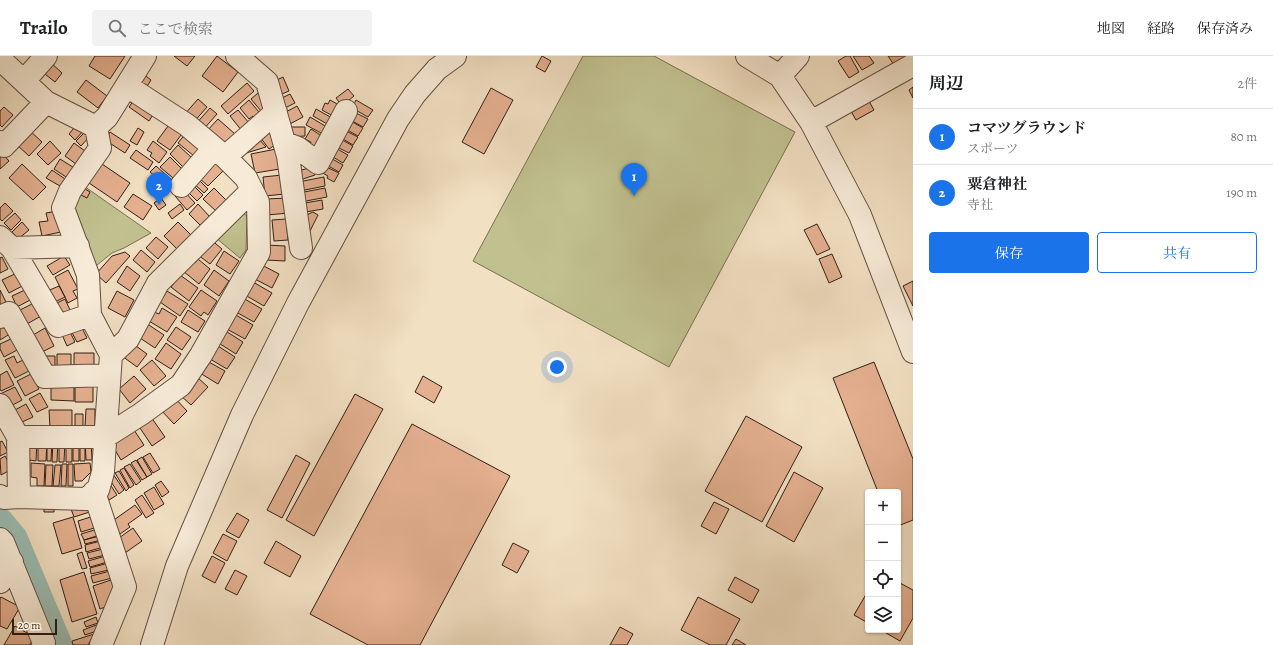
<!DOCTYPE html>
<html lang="ja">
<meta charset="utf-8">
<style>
body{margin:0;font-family:Alegreya,"Noto Serif JP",serif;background:#f2f2f2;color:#202124}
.controls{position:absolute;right:12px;bottom:12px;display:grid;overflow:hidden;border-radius:4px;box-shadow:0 1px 3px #0004}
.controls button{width:36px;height:36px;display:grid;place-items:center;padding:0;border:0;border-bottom:1px solid #e0e0e0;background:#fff;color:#202124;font:20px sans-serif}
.scale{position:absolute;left:12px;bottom:10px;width:45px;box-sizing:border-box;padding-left:4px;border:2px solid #321f13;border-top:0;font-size:11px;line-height:14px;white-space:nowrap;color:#321f13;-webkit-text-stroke:3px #f7ebd8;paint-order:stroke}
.you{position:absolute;left:557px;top:311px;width:14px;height:14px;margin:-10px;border:3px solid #fff;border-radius:50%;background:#1a73e8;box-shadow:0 0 0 6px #1a73e833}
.badge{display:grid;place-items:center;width:26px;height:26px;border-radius:50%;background:#1a73e8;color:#fff;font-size:13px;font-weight:700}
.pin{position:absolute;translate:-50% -33px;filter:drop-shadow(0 1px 2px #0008)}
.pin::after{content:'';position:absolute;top:21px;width:14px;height:12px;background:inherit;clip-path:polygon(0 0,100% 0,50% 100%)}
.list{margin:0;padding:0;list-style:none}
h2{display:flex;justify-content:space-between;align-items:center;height:52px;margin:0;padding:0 16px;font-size:17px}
h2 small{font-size:13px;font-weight:400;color:#757577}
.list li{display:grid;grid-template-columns:26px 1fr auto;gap:12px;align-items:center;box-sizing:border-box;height:56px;padding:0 16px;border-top:1px solid #e0e0e0}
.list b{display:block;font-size:15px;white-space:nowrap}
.list p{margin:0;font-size:13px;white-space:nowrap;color:#757577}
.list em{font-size:13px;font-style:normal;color:#757577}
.actions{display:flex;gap:8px;padding:12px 16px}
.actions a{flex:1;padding:9px 0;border:1px solid #1a73e8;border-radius:4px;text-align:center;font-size:14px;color:#1a73e8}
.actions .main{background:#1a73e8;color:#fff}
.icon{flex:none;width:22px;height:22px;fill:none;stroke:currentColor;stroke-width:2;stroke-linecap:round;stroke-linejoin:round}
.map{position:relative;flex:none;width:913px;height:589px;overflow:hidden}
header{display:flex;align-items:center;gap:24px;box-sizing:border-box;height:56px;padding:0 20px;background:#fff;border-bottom:1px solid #e0e0e0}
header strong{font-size:19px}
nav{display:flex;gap:22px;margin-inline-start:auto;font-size:14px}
.search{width:280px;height:36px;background:#f2f2f2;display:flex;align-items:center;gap:10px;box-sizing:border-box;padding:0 14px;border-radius:4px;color:#757577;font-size:15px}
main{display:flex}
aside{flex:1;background:#fff}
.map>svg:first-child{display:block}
.green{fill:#c1c08f;stroke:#7a7051}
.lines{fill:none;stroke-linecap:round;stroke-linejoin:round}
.river{stroke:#9bbdb3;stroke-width:27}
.building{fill:#e4b090;stroke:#321f13}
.minor-casing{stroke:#624f3f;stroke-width:24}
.minor{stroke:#f7ebd8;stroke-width:22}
</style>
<header>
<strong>Trailo</strong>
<div class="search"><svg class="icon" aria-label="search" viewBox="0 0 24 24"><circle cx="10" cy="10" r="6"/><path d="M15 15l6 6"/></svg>ここで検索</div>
<nav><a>地図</a><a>経路</a><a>保存済み</a></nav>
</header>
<main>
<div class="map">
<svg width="913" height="589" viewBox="0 0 913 589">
<rect width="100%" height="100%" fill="#f2e0c3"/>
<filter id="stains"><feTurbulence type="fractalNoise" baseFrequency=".005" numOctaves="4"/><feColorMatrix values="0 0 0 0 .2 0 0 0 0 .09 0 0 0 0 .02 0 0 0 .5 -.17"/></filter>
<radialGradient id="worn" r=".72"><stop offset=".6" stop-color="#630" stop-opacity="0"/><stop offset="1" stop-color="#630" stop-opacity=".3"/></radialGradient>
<path class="green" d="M583 0H654L795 76 669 311 473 205Z
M81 128 151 177 124 192 112 197 92 213 68 152Z
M240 154 247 160 246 194 240 202 216 182Z"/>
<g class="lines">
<path class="river" d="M0 465 14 482 59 589"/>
</g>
<path class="building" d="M95 0H125L110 23 89 10Z
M174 0H195L187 10Z
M217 0 238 16 223 36 202 20Z
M542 0 551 5 545 16 536 11Z
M846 0H850L859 16 849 22 838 5Z
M853 0H869L874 7 862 14Z
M888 0H908L894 9Z
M49 5 62 17 55 26 41 15Z
M142 17 151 24 146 32 137 25Z
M283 21 289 35 277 40 271 27Z
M86 24 107 40 98 52 77 36Z
M247 27 254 35 228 58 221 50Z
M913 31V42L909 34Z
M491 32 513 44 484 98 462 86Z
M348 33 354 40 342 50 336 42Z
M258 37 268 49 261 55 251 43Z
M290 38 295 47 281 54 276 45Z
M866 40 874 54 856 64 848 50Z
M136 41 156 54 149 65 129 51Z
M198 43 207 51 193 67 184 59Z
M249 44 263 61 257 65 253 60 249 63 240 52Z
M330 44 339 49 333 60 322 54 325 47 328 48Z
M356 44 373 54 368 61 352 52Z
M297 50 303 61 288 69 282 58Z
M4 51 13 59 2 71 0 69V55Z
M210 52 217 58 202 75 195 69Z
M316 53 332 62 329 69 313 60Z
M238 54 250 68 242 75 230 60Z
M352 55 368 63 363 71 347 62Z
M310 61 327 71 323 78 306 69Z
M218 63 235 78 223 91 206 76Z
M347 63 363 72 358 80 342 71Z
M171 66 184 75 170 94 157 85Z
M78 67 85 73 75 84 69 78Z
M271 67 278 87 269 93 257 77Z
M287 71H305V80L287 81Z
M138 72 144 76 137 89 130 85Z
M311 73 322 80 314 94 309 90 311 86 305 83Z
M342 73 358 81 353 89 338 80Z
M29 74 42 86 29 100 16 88Z
M86 75 91 79 81 90 76 85Z
M110 76 130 89 125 97 105 84Z
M186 77 202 91 194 100 178 87Z
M337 81 353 90 349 97 333 89Z
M259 83 266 91 243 98Z
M50 85 61 97 48 109 37 98Z
M153 85 167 96 159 107 150 100 152 97 147 94Z
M74 87 85 95 76 108 65 100Z
M178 89 192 102 183 111 170 98Z
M332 90 348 99 343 107 328 98Z
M276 93 280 113 255 117 251 98Z
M136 94 153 106 148 114 130 102Z
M1 96 9 105 0 113V97Z
M327 100 343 109 339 116 323 107Z
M170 101 182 113 173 122 160 111Z
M213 102 225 113 208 130 197 120Z
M60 103 76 113 69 123 54 113Z
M22 108 46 131 33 144 9 122Z
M102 108 130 127 117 146 89 127Z
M322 109 339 117 334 126 327 122 328 120 319 115Z
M156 110 172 124 166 130 150 116Z
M313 111 315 119 297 125 294 116Z
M52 114 65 123 60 130 46 122Z
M282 119 285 138 265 140 263 121Z
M196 121 208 133 204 137 191 125Z
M324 121 325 130 300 135 298 126Z
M190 126 203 139 197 145 184 132Z
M214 132 228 146 217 156 203 143Z
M325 132 327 141 301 146 299 137Z
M85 133 90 136 87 142 81 139Z
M183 134 195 147 187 154 175 140Z
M133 138 152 150 143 164 124 151Z
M161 142 166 149 159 154 154 147Z
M287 142 289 157 267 159 266 143Z
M322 144 323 153 300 157 299 148Z
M5 147 13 155 2 165 0 163V152Z
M180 148 184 154 172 163 168 157Z
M198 148 210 161 201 170 189 158Z
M57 155 61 176 42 180 39 166 48 165 46 157Z
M313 156 318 159 307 181 300 162Z
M15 157 21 164 11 174 4 167Z
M286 163 288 184 274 185 272 164Z
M22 166 29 174 18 183 12 176Z
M178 166 193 181 179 195 164 180Z
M817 168 830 193 817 199 804 174Z
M156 181 168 191 158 203 146 192Z
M210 183 222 193 210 208 198 199Z
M266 189 285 190V205L266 204Z
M141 194 155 206 147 216 133 204Z
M224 195 239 205 230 218 216 209Z
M125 196 130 200 106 227 96 218 112 200Z
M832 198 842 221 829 227 819 203Z
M64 200 70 209 53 219 47 210Z
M2 201 8 213 0 217V202Z
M198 203 210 213 199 228 183 215 192 204 195 207Z
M260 208 279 218 272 232 253 222Z
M127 210 140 220 130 235 117 226Z
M68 214 78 233 73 235 77 242 68 247 55 221Z
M214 214 229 225 219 240 204 229Z
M19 216 26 228 9 237 2 224Z
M180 219 198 232 189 245 171 231Z
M913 225V250L903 230Z
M253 226 272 237 264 250 245 239Z
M59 230 65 241 51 248 45 236Z
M27 233 32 243 17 251 12 240Z
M0 234 7 248 0 251Z
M201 234 217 245 208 259 204 256 201 260 189 251Z
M117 235 134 244 125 261 108 252Z
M167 235 188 248 180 260 160 246Z
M243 242 262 253 254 266 236 256Z
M65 243 70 254 60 259 55 248Z
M36 246 43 259 25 269 18 255Z
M162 252 177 261 167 276 149 265 154 256 159 258Z
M188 254 205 265 198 276 181 266Z
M234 258 253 269 245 283 225 272Z
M5 267 10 278 0 284V270Z
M146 267 164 279 155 292 137 280Z
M80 268 87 282 77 286 70 273Z
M67 270 75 286 67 290 60 274Z
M176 271 191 281 182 294 167 284Z
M45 272 54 290 42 296 33 279Z
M224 274 243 286 236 298 217 286Z
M13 282 19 293 4 301 0 293V288Z
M132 287 147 298 137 311 122 300Z
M166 287 181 298 171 313 155 303Z
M218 290 235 301 227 313 210 303Z
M74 297H94V312H74Z
M57 298H71V314H57Z
M14 300 17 307 23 304 29 315 15 322 5 304Z
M42 300H55V312H42Z
M152 304 166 320 154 330 140 314Z
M207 305 225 315 218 328 200 317Z
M874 306 913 403V464L898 470V436H878L833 322Z
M7 315 14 329 1 335 0 333V319Z
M31 318 39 333 25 340 17 325Z
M134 320 146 333 130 347 119 333Z
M423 320 442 331 434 347 415 336Z
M197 321 208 331 191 349 180 339Z
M75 324H93V346H75Z
M51 327H74V345L51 344Z
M15 331 22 344 7 352 0 338Z
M40 337 48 351 37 356 29 343Z
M355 338 383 353 314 480 286 464Z
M173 340 187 355 174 368 160 353Z
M26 348 33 361 22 366 15 354Z
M86 353H95V371H85Z
M49 354H72V372H50Z
M75 358H83V371H75Z
M746 360 802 391 762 466 705 435Z
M151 361 165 381 152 390 138 369Z
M412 368 510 420 420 589H368L310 558Z
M134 374 144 389 121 404 112 389Z
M38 384H47L46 405H38Z
M85 384H91L92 404H86Z
M2 385 8 396 0 400V386Z
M23 385H37L36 405 30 404 29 411Z
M47 385H52L51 405H47Z
M53 385H58L57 406H52Z
M59 385H65L64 406H59Z
M66 385H72V406H66Z
M73 385H79V405H73Z
M80 385H85V405H80Z
M150 397 160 413 153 417 143 401Z
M296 399 310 407 282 462 267 454Z
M5 400 12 413 1 419 0 403Z
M142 401 152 418 147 421 137 404Z
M136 404 147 421 142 424 131 407Z
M31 407 45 408 44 430H37V422L31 421Z
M90 407 91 416 82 425H75L74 408Z
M62 408H67L66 430H61Z
M68 408H73V430H68Z
M130 408 141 425 136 429 124 411Z
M46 409H53L52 430H45Z
M55 409H61L59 430H53Z
M124 412 134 429 130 432 120 414Z
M119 415 129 432 126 435 115 417Z
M794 416 823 432 794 486 766 470Z
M113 418 124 434 119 438 108 421Z
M108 425 117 439 109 444 104 435Z
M161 425 169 436 162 441 155 429Z
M154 431 164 448 154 454 144 437Z
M142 439 154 457 146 462 135 444Z
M44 446H54V456H44Z
M93 446 96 454 74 461 71 453Z
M714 446 729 453 716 478 701 470Z
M135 449 142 458 128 468 130 471 120 478 111 466Z
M237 457 249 464 239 482 226 475Z
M97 459 101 470 81 476 78 465Z
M73 461 82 492 62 498 53 467Z
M101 472 103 478 84 484 81 478Z
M133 472 142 485 125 497 116 484Z
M223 478 237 485 227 505 213 497Z
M104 479 105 483 85 488 84 484Z
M105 484 107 490 86 496 85 489Z
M276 485 301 500 290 521 264 507Z
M513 487 529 495 517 517 502 509Z
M107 492 109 498 89 503 87 497Z
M82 496 87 512 82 513 77 498Z
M109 499 111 505 90 511 88 505Z
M212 500 225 507 215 527 202 520Z
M112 506 113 513 91 518 90 512Z
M114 514 116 521 93 527 91 520Z
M235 514 247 520 237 539 225 533Z
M84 516 97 558 72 566 60 524Z
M735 521 759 534 752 547 728 534Z
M114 523 118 535 110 538 112 545 110 549 100 553 93 530Z
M898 526 913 534V562L900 585 881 574H898Z
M868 535V567L854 559Z
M1 541 20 551 7 573 0 570V542Z
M698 541 740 563 726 589H710L681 574Z
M96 561 98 567 86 571 84 566Z
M99 568 94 576 85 579 83 574Z
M15 570 34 581 30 589H4Z
M620 571 633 578 627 589H610Z
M94 578 88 589H73L72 585Z
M736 583 746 589H732Z"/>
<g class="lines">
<g class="minor-casing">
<path id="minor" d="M237 0 267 26 288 100 301 192
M747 0 780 20 811 66 860 159 913 296
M0 3 46 46 96 71
M780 20 798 0
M24 25 46 0
M811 66 913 9
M0 86 4 90 46 46
M285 87 298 92 318 107 346 55
M225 101 276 56
M181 130 214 92
M0 181 12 192 78 190
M12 192 58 270 90 259
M0 261 9 257 45 321 109 319
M111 299 128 283 158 227 252 134
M0 349 18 381 19 441
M18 381H105L141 358 181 329 201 299 259 196 258 146 246 122 225 101 187 69 127 30
M94 436 125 531 101 589
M0 440 4 442 19 441 86 443 98 434 103 416 111 299 90 259 88 219 63 152 70 135 100 92 96 71 107 61 145 0
M0 483 3 486 44 587 43 589
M0 526 12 506
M152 589 177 510 242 359 298 247 398 63 415 38 437 13 455 0"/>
</g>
<use href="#minor" class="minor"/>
</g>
<rect width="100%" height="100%" filter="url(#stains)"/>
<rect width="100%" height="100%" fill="url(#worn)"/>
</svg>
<div class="controls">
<button>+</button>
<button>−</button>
<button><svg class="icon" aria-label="locate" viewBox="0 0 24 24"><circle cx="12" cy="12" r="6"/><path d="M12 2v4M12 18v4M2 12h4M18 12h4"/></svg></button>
<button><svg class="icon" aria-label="layers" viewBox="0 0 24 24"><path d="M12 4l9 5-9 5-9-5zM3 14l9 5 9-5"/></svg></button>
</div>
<div class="scale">20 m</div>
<div class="you"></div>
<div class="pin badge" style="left:634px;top:140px">1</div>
<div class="pin badge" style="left:159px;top:149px">2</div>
</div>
<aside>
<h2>周辺<small>2件</small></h2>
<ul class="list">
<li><span class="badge">1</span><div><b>コマツグラウンド</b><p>スポーツ</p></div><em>80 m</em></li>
<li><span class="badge">2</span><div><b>粟倉神社</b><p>寺社</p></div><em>190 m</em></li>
</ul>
<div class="actions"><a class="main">保存</a><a>共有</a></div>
</aside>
</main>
